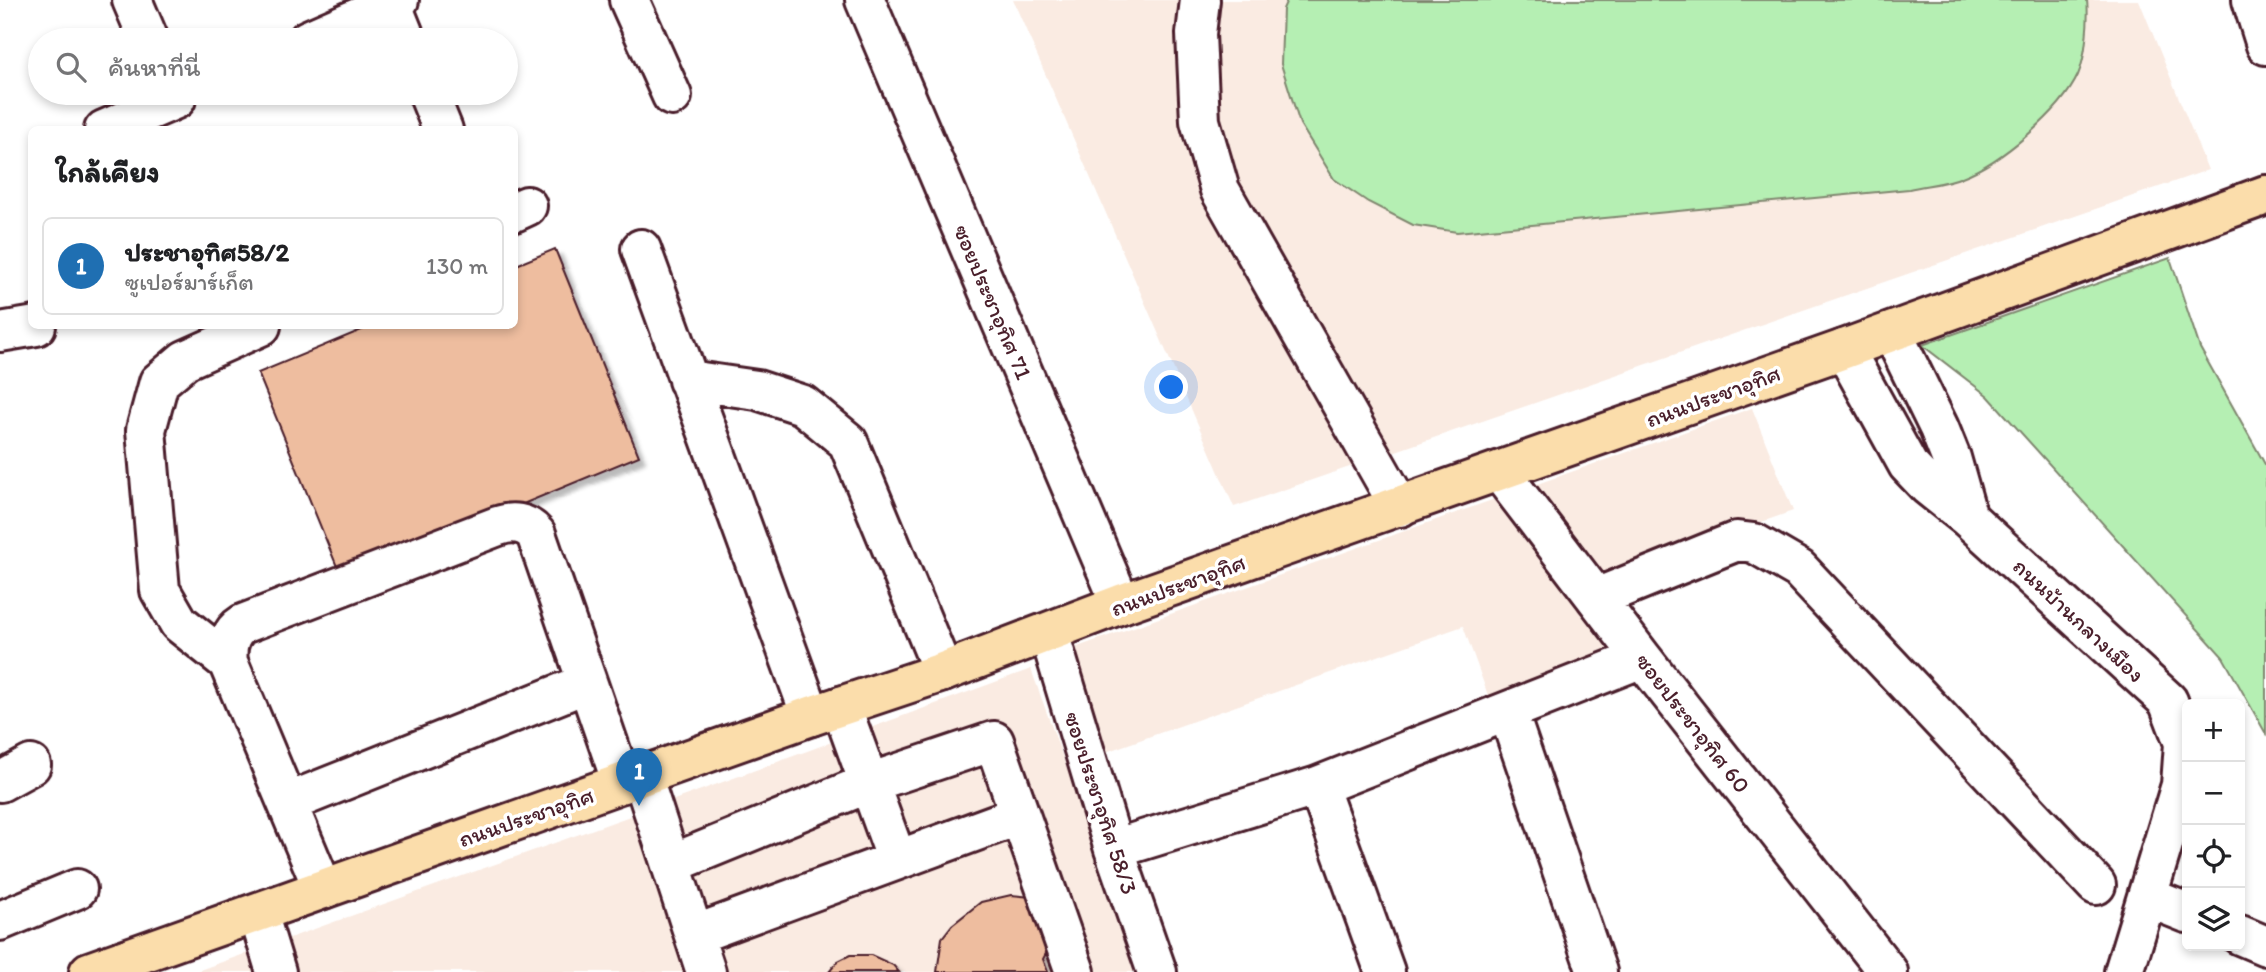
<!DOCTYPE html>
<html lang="th">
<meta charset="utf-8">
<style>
body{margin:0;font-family:Itim,"Playpen Sans Thai",sans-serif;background:#f2f2f2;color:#202124}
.controls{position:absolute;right:21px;bottom:21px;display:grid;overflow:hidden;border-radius:10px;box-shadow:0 4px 10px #0003}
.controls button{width:63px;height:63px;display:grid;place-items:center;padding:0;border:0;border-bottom:2px solid #e0e0e0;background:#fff;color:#202124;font:35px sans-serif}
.you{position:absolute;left:1172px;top:388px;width:24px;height:24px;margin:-18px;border:5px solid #fff;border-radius:50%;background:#1a73e8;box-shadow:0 0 0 10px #1a73e833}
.badge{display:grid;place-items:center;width:46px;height:46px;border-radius:50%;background:#1f6fb2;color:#fff;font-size:23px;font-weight:700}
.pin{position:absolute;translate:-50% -58px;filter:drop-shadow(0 2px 4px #0008)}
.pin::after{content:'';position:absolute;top:37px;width:24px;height:21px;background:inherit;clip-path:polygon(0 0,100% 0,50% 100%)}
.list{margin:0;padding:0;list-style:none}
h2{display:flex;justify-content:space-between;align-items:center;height:91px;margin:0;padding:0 28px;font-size:30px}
h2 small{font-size:23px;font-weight:400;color:#757577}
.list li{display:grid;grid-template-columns:46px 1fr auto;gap:21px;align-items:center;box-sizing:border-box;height:98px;margin:0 14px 14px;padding:0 14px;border:2px solid #e0e0e0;border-radius:10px}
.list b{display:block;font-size:26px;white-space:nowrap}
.list p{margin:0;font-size:23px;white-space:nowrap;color:#757577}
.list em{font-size:23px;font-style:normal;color:#757577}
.icon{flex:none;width:38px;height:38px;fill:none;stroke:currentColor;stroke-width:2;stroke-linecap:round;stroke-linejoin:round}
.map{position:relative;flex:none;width:2266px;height:972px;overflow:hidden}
.search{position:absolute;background:#fff;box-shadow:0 4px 10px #0003;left:28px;top:28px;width:490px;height:77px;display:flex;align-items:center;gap:18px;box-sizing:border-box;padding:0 24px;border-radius:38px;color:#757577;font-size:26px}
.panel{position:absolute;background:#fff;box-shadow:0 4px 10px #0003;left:28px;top:126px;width:490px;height:203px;border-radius:10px}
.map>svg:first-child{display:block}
.built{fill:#faebe2}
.green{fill:#b5efb3;stroke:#80876f;stroke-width:2}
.building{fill:#eebd9f;stroke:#4a1f2b;stroke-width:2;filter:url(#shadow)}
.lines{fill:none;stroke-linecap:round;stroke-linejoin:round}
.minor-casing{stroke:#4a1f2b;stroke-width:44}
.major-casing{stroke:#4a1f2b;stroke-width:44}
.minor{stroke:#fff;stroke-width:38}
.major{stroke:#fbddab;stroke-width:38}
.labels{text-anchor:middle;stroke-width:7;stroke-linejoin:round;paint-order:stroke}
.street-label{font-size:23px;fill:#4a1f2b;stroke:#fff}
</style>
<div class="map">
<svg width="2266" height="972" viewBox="0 0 2266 972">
<defs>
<filter id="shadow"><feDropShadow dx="6" dy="6" stdDeviation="2" flood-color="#0004"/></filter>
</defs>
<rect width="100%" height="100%" fill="#fff"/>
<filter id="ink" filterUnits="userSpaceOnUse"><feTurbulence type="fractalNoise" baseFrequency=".0143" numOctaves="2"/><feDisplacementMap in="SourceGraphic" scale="14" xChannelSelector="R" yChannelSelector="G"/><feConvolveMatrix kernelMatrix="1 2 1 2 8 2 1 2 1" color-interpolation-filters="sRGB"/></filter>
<g filter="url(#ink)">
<path class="built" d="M1013 0H2139L2208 170 1234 507Z
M1752 408 1793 511 1599 579 1610 652 1489 698 1463 626 1100 754 1066 651Z
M1031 669 1140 972H194L630 816Z"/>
<path class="green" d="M1287 0H2087C2089 19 2086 57 2078 75 2061 112 2000 163 1962 177 1946 184 1926 185 1909 189L1457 232 1413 225 1368 202 1334 179 1300 124 1281 64 1283 9Z
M2170 258 2200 348 2266 466V734L2223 657 1988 396 1922 345Z"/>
<path class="building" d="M555 249 639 456 342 579 258 373 371 326H514V266Z
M1011 895 1031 897 1050 946 1043 959 1048 972H937L942 938 952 925 981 902Z
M850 955H871L893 965 899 972H829L838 961Z"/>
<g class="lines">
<g class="minor-casing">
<path id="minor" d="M132 0 149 40
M390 0 406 40
M629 0 672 96
M865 0 1121 604
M1200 0 1196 34 1200 121 1220 190 1400 507
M2252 0 2266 45
M308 40 399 0
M428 93 443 130
M104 130 176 99
M514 212 527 206
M641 249 811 716
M0 332 36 326
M1892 332 1939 428 1951 458 1968 518
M1844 349 1908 465 1928 486 1968 518 2168 701 2184 743 2181 785 2124 972
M688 380 757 390 803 405 848 442 943 672
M1500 472 1642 658 1888 972
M1596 598 1737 541 1754 543 1799 569 2096 885
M1049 633 1114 849 1157 972
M228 662 179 623 160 590 146 430 159 382 185 360 261 326
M841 706 897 860
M1508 712 1597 972
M642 776 706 972
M0 782 31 765
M1318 786 1385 972
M287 803 587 683
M1114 849 1318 786 1642 658
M671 864 869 783 994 741 1075 972
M323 889 228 662C226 647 230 632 243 624L498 526C512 521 526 522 536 534L622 783
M2147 897 2187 913
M258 913 276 972
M0 921 77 889
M694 935 1020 815
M2240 935 2266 946"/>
</g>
<g class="major-casing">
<path id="major" d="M89 972 811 716 943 672 1121 604 1844 349 2266 195"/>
</g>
<use href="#minor" class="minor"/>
<use href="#major" class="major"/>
</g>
</g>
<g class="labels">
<g class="street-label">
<text transform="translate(993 302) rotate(67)" y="8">ซอยประชาอุทิศ 71</text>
<text transform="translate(1713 396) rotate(-20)" y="8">ถนนประชาอุทิศ</text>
<text transform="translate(1178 585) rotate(-20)" y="8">ถนนประชาอุทิศ</text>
<text transform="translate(2079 620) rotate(43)" y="8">ถนนบ้านกลางเมือง</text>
<text transform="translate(1693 723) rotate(52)" y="8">ซอยประชาอุทิศ 60</text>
<text transform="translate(1101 803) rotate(72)" y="8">ซอยประชาอุทิศ 58/3</text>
<text transform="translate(526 817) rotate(-19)" y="8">ถนนประชาอุทิศ</text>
</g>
</g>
</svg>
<div class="controls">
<button>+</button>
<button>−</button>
<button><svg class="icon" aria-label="locate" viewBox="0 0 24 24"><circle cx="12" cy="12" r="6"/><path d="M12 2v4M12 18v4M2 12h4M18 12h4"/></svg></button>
<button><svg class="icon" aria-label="layers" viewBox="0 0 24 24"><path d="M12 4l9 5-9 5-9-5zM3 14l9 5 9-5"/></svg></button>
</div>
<div class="you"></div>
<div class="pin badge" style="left:639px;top:806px">1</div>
<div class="search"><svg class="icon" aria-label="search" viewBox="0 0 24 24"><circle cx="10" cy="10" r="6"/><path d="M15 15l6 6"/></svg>ค้นหาที่นี่</div>
<section class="panel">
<h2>ใกล้เคียง<small></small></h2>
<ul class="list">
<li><span class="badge">1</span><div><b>ประชาอุทิศ58/2</b><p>ซูเปอร์มาร์เก็ต</p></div><em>130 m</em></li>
</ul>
</section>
</div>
